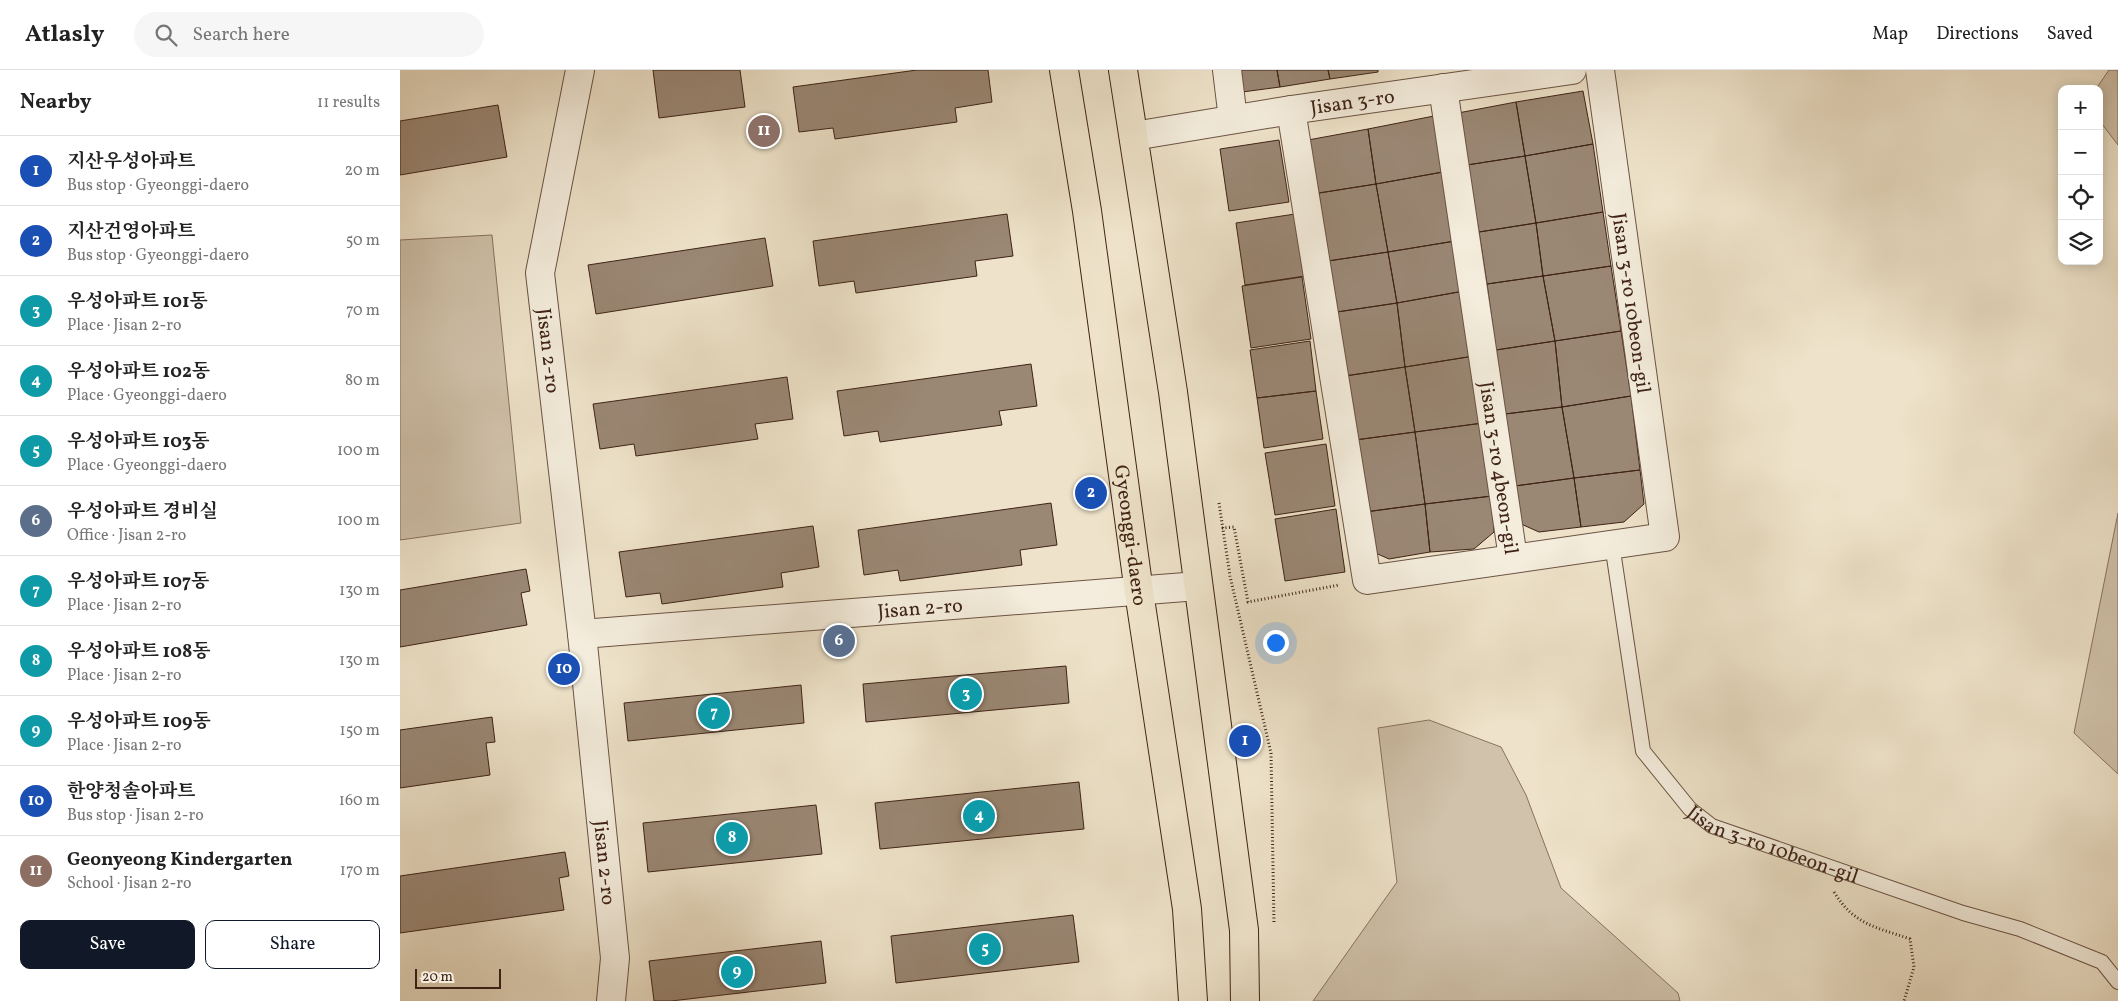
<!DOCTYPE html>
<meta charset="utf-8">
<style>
body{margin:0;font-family:Vollkorn,"Noto Serif KR",serif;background:#f6f6f6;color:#222}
.controls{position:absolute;right:15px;top:15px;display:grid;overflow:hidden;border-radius:10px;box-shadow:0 2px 12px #0003}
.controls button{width:45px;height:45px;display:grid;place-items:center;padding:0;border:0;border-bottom:1px solid #e0e0e0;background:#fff;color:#222;font:25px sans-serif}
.scale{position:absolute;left:15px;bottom:12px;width:86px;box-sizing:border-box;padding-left:5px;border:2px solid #3f2316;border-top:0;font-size:14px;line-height:18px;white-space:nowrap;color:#3f2316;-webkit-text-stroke:4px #f4eddd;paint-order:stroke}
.you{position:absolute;left:875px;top:572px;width:18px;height:18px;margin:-12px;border:4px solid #fff;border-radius:50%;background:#1a73e8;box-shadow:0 0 0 8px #1a73e833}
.badge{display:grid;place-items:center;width:32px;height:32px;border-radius:50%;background:#111827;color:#fff;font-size:16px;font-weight:700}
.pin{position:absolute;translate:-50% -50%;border:2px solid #fff;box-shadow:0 1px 5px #0006}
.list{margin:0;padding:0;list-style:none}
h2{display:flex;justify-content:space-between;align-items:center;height:65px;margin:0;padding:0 20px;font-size:21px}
h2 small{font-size:16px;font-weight:400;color:#767676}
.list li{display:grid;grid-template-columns:32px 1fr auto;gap:15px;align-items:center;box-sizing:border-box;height:70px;padding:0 20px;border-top:1px solid #e0e0e0}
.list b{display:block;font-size:19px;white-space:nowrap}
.list p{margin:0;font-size:16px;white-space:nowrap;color:#767676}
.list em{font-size:16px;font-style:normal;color:#767676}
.actions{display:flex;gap:10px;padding:15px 20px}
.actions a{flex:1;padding:11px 0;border:1px solid #111827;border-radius:10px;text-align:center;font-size:18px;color:#111827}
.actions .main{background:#111827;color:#fff}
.icon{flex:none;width:28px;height:28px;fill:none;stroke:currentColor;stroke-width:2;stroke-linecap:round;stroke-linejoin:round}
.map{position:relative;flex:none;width:1718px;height:931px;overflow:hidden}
header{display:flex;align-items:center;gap:30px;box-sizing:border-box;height:70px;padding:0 25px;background:#fff;border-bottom:1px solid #e0e0e0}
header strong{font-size:24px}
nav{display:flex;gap:28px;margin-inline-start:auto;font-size:18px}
.search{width:350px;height:45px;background:#f6f6f6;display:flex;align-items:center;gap:12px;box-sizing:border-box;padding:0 18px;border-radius:28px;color:#767676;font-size:19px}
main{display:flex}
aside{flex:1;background:#fff}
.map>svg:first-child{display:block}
.green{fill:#d0c2ab;stroke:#887260}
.building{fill:#9a8774;stroke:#3f2316}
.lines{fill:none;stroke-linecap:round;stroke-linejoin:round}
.lane-casing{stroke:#6b5343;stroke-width:16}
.street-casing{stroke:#6b5343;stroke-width:30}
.primary-casing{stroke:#3f2316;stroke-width:30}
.path{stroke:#3f2316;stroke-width:3;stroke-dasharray:1 2.5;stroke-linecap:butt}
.lane{stroke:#f4eddd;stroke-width:14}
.street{stroke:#f4eddd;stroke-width:28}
.primary{stroke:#eee3ca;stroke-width:28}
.labels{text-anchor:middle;stroke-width:4;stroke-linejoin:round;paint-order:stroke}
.street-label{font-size:20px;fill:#3f2316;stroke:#f4eddd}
</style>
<header>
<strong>Atlasly</strong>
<div class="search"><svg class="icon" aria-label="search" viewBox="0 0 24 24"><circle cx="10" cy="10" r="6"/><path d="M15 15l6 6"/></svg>Search here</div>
<nav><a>Map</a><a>Directions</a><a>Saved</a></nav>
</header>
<main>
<aside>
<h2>Nearby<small>11 results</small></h2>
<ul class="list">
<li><span class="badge" style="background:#1a4fb4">1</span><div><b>지산우성아파트</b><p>Bus stop · Gyeonggi-daero</p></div><em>20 m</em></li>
<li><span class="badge" style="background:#1a4fb4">2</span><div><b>지산건영아파트</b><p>Bus stop · Gyeonggi-daero</p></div><em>50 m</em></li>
<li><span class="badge" style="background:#0f9aa8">3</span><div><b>우성아파트 101동</b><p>Place · Jisan 2-ro</p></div><em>70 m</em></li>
<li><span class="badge" style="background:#0f9aa8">4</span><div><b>우성아파트 102동</b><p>Place · Gyeonggi-daero</p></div><em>80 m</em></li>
<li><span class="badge" style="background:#0f9aa8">5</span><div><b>우성아파트 103동</b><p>Place · Gyeonggi-daero</p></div><em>100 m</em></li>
<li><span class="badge" style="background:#5c6f8a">6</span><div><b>우성아파트 경비실</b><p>Office · Jisan 2-ro</p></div><em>100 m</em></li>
<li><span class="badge" style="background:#0f9aa8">7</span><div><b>우성아파트 107동</b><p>Place · Jisan 2-ro</p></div><em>130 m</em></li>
<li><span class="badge" style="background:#0f9aa8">8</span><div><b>우성아파트 108동</b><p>Place · Jisan 2-ro</p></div><em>130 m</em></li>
<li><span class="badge" style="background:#0f9aa8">9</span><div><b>우성아파트 109동</b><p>Place · Jisan 2-ro</p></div><em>150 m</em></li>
<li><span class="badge" style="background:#1a4fb4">10</span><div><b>한양청솔아파트</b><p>Bus stop · Jisan 2-ro</p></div><em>160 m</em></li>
<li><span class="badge" style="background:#8d6e63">11</span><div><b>Geonyeong Kindergarten</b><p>School · Jisan 2-ro</p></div><em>170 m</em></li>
</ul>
<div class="actions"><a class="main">Save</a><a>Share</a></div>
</aside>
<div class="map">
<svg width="1718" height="931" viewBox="0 0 1718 931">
<rect width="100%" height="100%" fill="#eee3ca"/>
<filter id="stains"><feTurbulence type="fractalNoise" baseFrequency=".004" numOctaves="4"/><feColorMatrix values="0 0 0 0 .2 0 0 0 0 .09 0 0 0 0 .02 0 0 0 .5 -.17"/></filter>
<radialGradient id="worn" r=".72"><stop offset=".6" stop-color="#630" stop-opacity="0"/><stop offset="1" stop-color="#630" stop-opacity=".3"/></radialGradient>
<path class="green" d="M1709 0H1718V75L1699 50V19H1696Z
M92 165 121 453 0 470V170Z
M1718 443V704L1674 663Z
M1029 650 1101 677 1126 725 1161 818 1278 923 1280 931H913L997 812 978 658Z"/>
<path class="building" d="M253 0H340L345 37 259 48Z
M517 0H588L592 32 555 38 557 52 435 69 433 58 399 62 393 17Z
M838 0H877L880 17 842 22Z
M877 0H928L930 9 880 17Z
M928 0H978V2L930 9Z
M1183 21 1193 74 1125 86 1116 32Z
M1116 32 1125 86 1067 95 1058 43Z
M98 35 107 87 0 105V51Z
M1034 46 1043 102 976 114 968 59Z
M968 59 976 114 919 123 908 70Z
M879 70 889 132 829 141 820 79Z
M1193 74 1203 142 1136 153 1125 86Z
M1125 86 1136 153 1079 162 1067 95Z
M1043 102 1055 171 988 182 976 114Z
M976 114 988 182 928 191 919 123Z
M1203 142 1211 196 1143 206 1136 153Z
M607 144 613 186 575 191 577 206 456 223 454 211 419 216 413 171Z
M895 144 905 206 845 215 836 153Z
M1136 153 1143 206 1087 214 1079 162Z
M365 168 373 216 196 244 188 195Z
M1055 171 1064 221 997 233 988 182Z
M988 182 997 233 937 242 928 191Z
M1211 196 1221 261 1155 271 1143 206Z
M1143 206 1155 271 1096 280 1087 214Z
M902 207 911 269 851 278 842 216Z
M1064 221 1074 286 1005 297 997 233Z
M997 233 1005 297 945 306 937 242Z
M1221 261 1231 326 1162 337 1155 271Z
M910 271 916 321 857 328 850 280Z
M1155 271 1162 337 1105 344 1096 280Z
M1074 286 1083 353 1015 362 1005 297Z
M631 294 637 336 599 341 602 355 480 372 478 361 444 366 437 321Z
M1005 297 1015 362 955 370 945 306Z
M387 307 393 349 355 354 358 369 236 386 234 374 200 379 193 334Z
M916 321 923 369 864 378 857 328Z
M1231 326 1240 400 1174 408 1162 337Z
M1162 337 1174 408 1115 416 1105 344Z
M1083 353 1092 426 1025 434 1015 362Z
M1015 362 1025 434 965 442 955 370Z
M926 374 935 436 875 445 865 383Z
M1240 400 1244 434 1224 452 1181 457 1174 408Z
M1174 408 1181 457 1139 462 1121 454 1115 416Z
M1092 426 1094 462 1074 479 1030 482 1025 434Z
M651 433 657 475 620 480 622 495 500 511 498 500 464 505 458 460Z
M1025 434 1030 482 989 489 971 481 965 442Z
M936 439 945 502 885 511 875 449Z
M413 456 419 497 381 503 383 517 262 534 260 523 226 527 219 482Z
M126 499 130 521 121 523 127 555 0 577V520Z
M666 596 669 633 466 652 463 614Z
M401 615 404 653 228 671 224 633Z
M92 647 95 672 86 673 90 705 0 718V660Z
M679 712 684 759 480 779 475 733Z
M416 735 422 784 248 802 243 753Z
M165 782 169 806 159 808 164 840 0 863V806Z
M673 845 679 892 496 913 491 866Z
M421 871 426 913 271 931H254L249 891Z"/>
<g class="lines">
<g class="lane-casing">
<g id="lane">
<path id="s1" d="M1212 474 1243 681 1290 739 1312 756 1563 843 1620 859 1702 892 1718 912"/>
</g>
</g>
<g class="street-casing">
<g id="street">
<path id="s2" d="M180 0 140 203 182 564 215 888 211 931"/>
<path d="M827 0 833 49"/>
<path id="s3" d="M1043 18 1113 488"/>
<path d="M891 40 967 510 1265 467 1200 0"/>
<path id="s4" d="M734 66 891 40 1172 0"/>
<path id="s5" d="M182 564 798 516"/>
</g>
</g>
<g class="primary-casing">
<g id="primary">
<path id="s6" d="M664 0 687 141 739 522 787 839 793 931"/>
<path d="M723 0 773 322 844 860 845 931"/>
</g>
</g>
<path class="path" d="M819 433 830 506 871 683 874 854
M822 458 834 457 848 532 939 515
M1434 822C1454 855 1476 857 1510 869L1514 897 1504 931"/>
<use href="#lane" class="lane"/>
<use href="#street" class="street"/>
<use href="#primary" class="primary"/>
</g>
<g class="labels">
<g class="street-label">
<text dy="7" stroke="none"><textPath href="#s4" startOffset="221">Jisan 3-ro</textPath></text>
<text transform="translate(1232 233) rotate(82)" y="7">Jisan 3-ro 10beon-gil</text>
<text dy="7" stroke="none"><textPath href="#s2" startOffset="285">Jisan 2-ro</textPath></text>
<text dy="7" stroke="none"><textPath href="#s3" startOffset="384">Jisan 3-ro 4beon-gil</textPath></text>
<text dy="7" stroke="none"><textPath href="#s6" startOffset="470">Gyeonggi-daero</textPath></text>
<text dy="7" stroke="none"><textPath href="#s5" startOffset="339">Jisan 2-ro</textPath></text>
<text dy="7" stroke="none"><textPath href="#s1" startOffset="375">Jisan 3-ro 10beon-gil</textPath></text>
<text dy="7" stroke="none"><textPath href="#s2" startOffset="800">Jisan 2-ro</textPath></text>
</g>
</g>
<rect width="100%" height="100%" filter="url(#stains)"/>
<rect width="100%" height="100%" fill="url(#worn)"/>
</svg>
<div class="controls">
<button>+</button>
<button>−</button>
<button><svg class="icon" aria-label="locate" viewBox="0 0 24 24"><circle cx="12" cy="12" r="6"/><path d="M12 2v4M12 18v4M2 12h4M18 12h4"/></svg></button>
<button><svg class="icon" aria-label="layers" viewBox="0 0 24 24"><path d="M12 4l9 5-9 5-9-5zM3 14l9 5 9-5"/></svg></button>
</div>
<div class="scale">20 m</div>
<div class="you"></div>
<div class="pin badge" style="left:845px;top:671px;background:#1a4fb4">1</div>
<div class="pin badge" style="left:691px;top:423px;background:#1a4fb4">2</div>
<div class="pin badge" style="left:566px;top:624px;background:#0f9aa8">3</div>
<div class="pin badge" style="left:579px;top:746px;background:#0f9aa8">4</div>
<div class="pin badge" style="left:585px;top:879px;background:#0f9aa8">5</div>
<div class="pin badge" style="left:439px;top:571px;background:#5c6f8a">6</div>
<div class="pin badge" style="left:314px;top:643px;background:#0f9aa8">7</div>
<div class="pin badge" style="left:332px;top:768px;background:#0f9aa8">8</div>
<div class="pin badge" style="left:337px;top:902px;background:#0f9aa8">9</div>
<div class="pin badge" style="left:164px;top:599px;background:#1a4fb4">10</div>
<div class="pin badge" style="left:364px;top:61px;background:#8d6e63">11</div>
</div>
</main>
